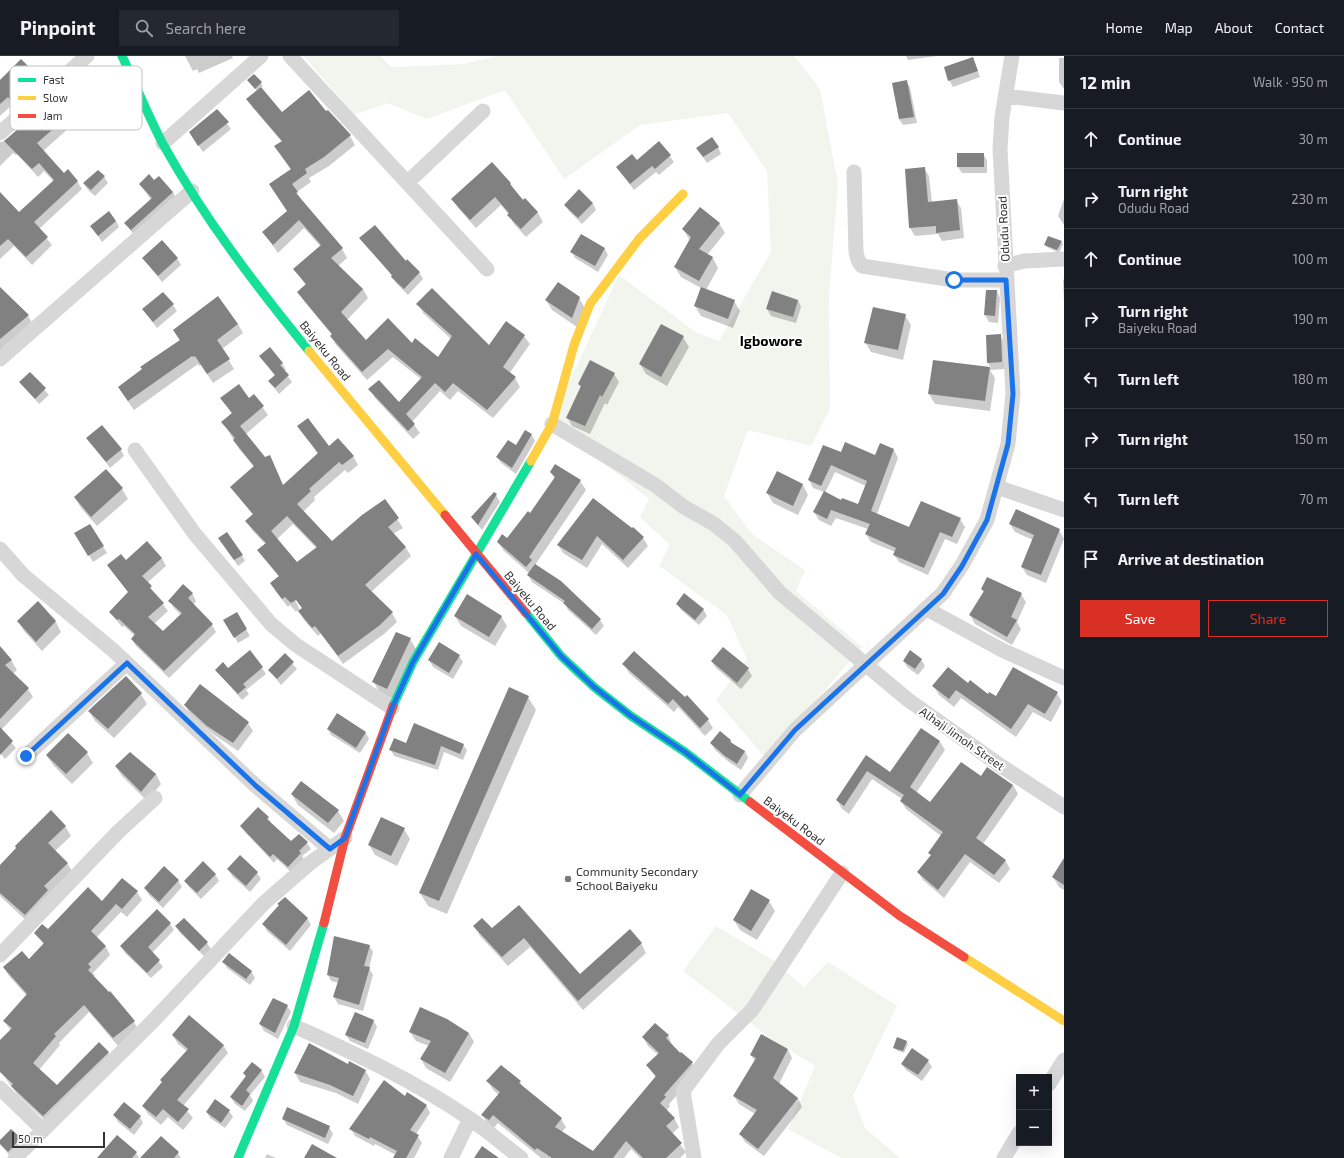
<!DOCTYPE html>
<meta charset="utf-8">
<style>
body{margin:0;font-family:"Exo 2",sans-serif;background:#242831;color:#f1f3f6}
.controls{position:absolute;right:12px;bottom:12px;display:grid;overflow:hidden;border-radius:0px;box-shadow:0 4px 16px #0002}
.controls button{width:36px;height:36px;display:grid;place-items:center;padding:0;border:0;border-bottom:1px solid #363941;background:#171b24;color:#f1f3f6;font:20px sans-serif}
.scale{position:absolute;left:12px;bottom:10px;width:93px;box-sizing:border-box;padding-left:4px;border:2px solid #333;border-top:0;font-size:11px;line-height:14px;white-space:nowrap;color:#333;-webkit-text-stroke:3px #fff;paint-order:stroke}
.stop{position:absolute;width:12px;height:12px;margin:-9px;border:3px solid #1a73e8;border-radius:50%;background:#fff}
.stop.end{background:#1a73e8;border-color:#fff;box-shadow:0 1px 4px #0008}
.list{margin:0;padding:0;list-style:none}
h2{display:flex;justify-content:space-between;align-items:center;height:52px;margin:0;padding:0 16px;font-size:17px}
h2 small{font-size:13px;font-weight:400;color:#9ea1a6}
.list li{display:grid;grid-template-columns:26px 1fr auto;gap:12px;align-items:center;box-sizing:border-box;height:60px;padding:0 16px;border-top:1px solid #363941}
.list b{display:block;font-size:15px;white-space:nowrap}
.list p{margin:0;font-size:13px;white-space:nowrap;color:#9ea1a6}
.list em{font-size:13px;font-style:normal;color:#9ea1a6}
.actions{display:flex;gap:8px;padding:12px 16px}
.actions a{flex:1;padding:9px 0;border:1px solid #d93025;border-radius:0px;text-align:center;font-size:14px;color:#d93025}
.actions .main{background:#d93025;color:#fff}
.icon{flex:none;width:22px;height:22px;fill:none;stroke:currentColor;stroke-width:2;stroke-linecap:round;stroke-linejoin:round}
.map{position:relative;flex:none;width:1064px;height:1102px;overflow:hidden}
header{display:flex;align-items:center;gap:24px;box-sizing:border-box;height:56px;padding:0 20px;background:#171b24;border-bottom:1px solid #363941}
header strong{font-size:19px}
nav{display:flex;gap:22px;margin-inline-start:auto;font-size:14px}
.search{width:280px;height:36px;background:#242831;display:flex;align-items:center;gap:10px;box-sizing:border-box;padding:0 14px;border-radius:0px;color:#9ea1a6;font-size:15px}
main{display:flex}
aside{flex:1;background:#171b24}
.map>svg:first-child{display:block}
.green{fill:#f1f5ed}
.shadow{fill:#0003;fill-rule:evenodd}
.building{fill:#818181;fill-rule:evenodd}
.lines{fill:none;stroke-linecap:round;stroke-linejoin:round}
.street{stroke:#d7d7d7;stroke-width:15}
.fast{stroke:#16e098;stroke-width:9}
.slow{stroke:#ffcf43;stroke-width:9}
.jam{stroke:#f24e42;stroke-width:9}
.route{stroke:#1a73e8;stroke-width:5}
.poi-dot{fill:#7a7a7a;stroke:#fff;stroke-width:1.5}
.labels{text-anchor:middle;stroke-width:4;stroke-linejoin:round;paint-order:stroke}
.street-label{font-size:12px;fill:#333;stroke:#fff}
.poi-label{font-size:12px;fill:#333;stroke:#fff;text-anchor:start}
.quarter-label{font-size:14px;font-weight:bold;fill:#000;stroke:#fff}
.key{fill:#fff;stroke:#c2c2c2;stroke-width:1}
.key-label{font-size:11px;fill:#333}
</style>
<header>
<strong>Pinpoint</strong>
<div class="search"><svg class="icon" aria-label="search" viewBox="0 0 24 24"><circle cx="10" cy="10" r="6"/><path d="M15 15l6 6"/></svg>Search here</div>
<nav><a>Home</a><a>Map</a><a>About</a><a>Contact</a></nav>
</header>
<main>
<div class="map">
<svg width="1064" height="1102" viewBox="0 0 1064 1102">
<rect width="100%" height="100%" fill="#fff"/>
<path class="green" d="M304 0H380L391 11 463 8 497 0H794L820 33 838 128 829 238 830 353 811 390 748 374 724 440 752 478 805 514 796 535 862 591 766 703 716 644 747 603 727 559 659 510 670 489 640 461 649 443 551 365 619 219 697 277 719 285 771 196 767 115 728 57 640 69 564 123 505 34 427 63 387 47 354 59Z
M716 870 773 904 804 931 828 906 897 950 853 1040 865 1072 900 1102H841L788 1073 815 1010 770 982 683 915Z"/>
<path class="shadow" d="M185 0H232L233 2 199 17 197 13 193 15Z
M906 0H937L908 4Z
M1059 2H1064V33L1059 26Z
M973 3 980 21 953 31 949 24Z
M21 5 36 20 41 28 16 52 13 48 0 60V25Z
M254 19 263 30 260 32 282 57 327 55 350 80 355 89 329 110 309 122 311 126 297 136 301 145 342 193 347 202 338 210 363 233 368 242 347 264 366 285 412 288 439 303 451 283 423 257 418 248 489 291 524 280 530 288 509 318 515 322 520 331 493 362 458 335 450 344 440 335 412 366 420 377 413 383 375 342 370 333 400 347 421 323 393 301 367 324 336 289 331 280 332 279 304 245 299 236 306 230 295 213 321 191 304 172 278 197 263 176 288 155 270 128 291 114 281 99 282 86 253 52 248 44 257 35 250 27Z
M906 25 910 31 917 67 903 69 899 63 893 27Z
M66 33 86 57 43 95 64 118 77 125 82 133 39 173 52 189 32 209 14 190 0 203V137L19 158 54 126 44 115 38 121 17 98 16 99 13 97 0 110V86L6 85Z
M217 54 231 73 203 96 194 83Z
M659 86 674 106 659 119 656 116 634 134 617 111 637 105Z
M718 91 721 98 707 107 701 98Z
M983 98 987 104V117H962L958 111Z
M924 112 929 120 932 146 956 144 961 152 964 182 942 185 938 178 915 180 910 172Z
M104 121 108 127 95 140 88 134 84 128Z
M154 125 173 136 178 146 137 183 125 167 151 144 140 128Z
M510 127 515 136 538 157 543 166 526 181 514 168 509 159 501 149 476 172 458 152 453 143Z
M579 135 593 148 596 154 582 168 569 155 565 149Z
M1064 143V169L1058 160Z
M116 165 119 171 102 186 91 170Z
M719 167 725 177 707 199 713 202 718 212 706 234 734 245 740 255 733 272 701 260 695 250 701 232 681 221 675 211 690 185 683 173Z
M582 179 605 193 608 199 598 216 575 202 572 196Z
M361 182 406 206 419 216 423 223 408 239 396 227 392 220Z
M1061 186 1063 188 1059 197 1047 191 1045 189Z
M143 202H177L181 209 162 226Z
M1064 223V246L1063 224Z
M0 233 28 260 34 270 0 303Z
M987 235H997L1000 242 998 267 989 266 985 259Z
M579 242 585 252 577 271 552 254 546 244Z
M798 244 801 251 796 267 771 260 767 253Z
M173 249 177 255 157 272 143 254Z
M905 259 911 269 903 304 871 296 865 286Z
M238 268 243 277 222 293 234 313 213 327 201 309 199 310 198 308 134 354 124 340 119 331 180 285 174 275Z
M987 280H1000L1004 286 1005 313 990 314 995 322 990 355 935 348 929 338 934 305 991 312 988 307Z
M683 281 689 291 667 330 646 318 640 308Z
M261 300 282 307 286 314 284 315 292 326 279 338 269 325 275 320Z
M30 317 49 339 39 348 21 327Z
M614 318 619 326 607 349 605 347 590 378 572 370 567 361 581 332 579 328Z
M254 339 268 359 246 378 283 430 318 398 299 370 329 391 353 400 358 409 348 417 345 414 314 441 315 444 303 456 332 486 385 445 403 472 393 478 406 492 411 500 371 536 392 557 397 566 384 578 343 608 321 577 318 580 304 564 298 554 296 556 290 549 288 551 276 536 271 527 279 521 259 495 266 489 252 474 247 466 253 459 231 431 254 411 239 393 223 366 232 358 222 342 249 343ZM293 468 316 492 296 507 276 484ZM294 539 303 554H300L293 540Z
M532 379 535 385 516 418 501 407 497 401 516 391Z
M88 382 121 394 124 400 110 412Z
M880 389 894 394 898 402 877 458 909 473 960 463 965 471 957 488 945 483 928 519 899 506 894 499 895 496 871 486 866 478 868 473 836 462 831 470 819 464 814 456 824 436 813 432 809 424 841 398 876 401ZM835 416 866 430 858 449 842 445 825 437Z
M106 415 122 433 128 443 97 470 81 452 75 442Z
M551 416 580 425 586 434 535 509 560 526 600 564 604 570 596 579 568 554 565 548 532 526 528 519 529 517 504 495 498 486 507 484 531 459 555 423Z
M777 416 803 429 808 439 798 459 773 447 767 437Z
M496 439 500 446 482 474 472 462Z
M593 444 632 473 633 472 643 482 648 490 628 512 602 488 587 512 563 497 558 489Z
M1010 468 1059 474 1064 483 1046 527 1027 519 1022 511 1033 484 1015 476Z
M90 469 107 497 93 506 76 477Z
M223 488 242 499 245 505 238 510Z
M162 502 166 510 147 527 168 555 154 568 163 577 181 559 174 552 170 545 192 537 196 545 193 549 212 569 216 576 169 622 136 590 132 583 135 580 124 570 122 571 110 556 129 537 108 510 125 506Z
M982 533 1021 538 1026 546 1017 566 1021 573 1012 589 975 568 970 559 984 537Z
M38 547 56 566 61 576 42 595 24 575 18 565Z
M677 548 703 553 707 560 699 569 681 554Z
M236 557 250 580 238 587 225 564Z
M455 560H501L507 570 495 590 461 570Z
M410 583 416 593 393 643 379 636 374 626Z
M0 592 11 604 17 614 13 618 28 633 33 641 1 674 16 692 5 703 0 697Z
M723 592 748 613 752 620 741 633 716 612 712 606Z
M250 595 266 618 246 634 249 638 242 644 216 614 228 613Z
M285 599 297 613 281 629 270 615Z
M459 600 463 606 453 623 433 611 429 604Z
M921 603 925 610 918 619 907 611 904 605Z
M624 608 685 642 708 664 713 672 705 680 678 651 674 656 629 617Z
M968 629 996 642 1057 637 1062 646 1051 666 1033 656 1016 681 961 642 954 651 939 639 934 630Z
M141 638 147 648 114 682 95 665 89 655Z
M528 641 536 654 447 858 428 850 420 837Z
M185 649 248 667 253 675 238 695 213 678 190 658Z
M328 673 366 677 369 683 360 697 331 679Z
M921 673 940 686 945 694 916 737 930 747 981 722 1013 729 1018 738 983 788 1005 804 1010 813 999 827 970 806 944 842 923 824 918 816 932 800 929 797 941 780 906 753 901 745 902 743 872 723 849 758 842 753 837 744 867 700 891 717Z
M68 679 87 697 93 707 72 728 53 709 47 700Z
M731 685 733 688 745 695 748 702 741 714 729 706 715 694 711 687Z
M406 688 463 689 467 694 463 704 444 696 438 714 394 700 391 694Z
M130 698 156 718 161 728 147 745 122 720 116 711Z
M292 739 338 755 344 765 334 777 298 749Z
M268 762 272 769 291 787H307L311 793 302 800 304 803 292 817 277 803 274 807 245 776 241 770Z
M65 770 71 780 55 795 67 807 73 817 31 869 0 840V811Z
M404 773 410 783 397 810 375 799 369 789Z
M240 801 257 817 261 823 250 836 232 820 228 813Z
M1064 804V834L1059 831 1053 821Z
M215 818 219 825 201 843 189 831 185 825Z
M178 824 182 831 163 852 149 839 145 832Z
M137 836 142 844 127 861 121 856 96 882 106 891 110 899 93 917 95 920 93 921 134 966 138 974 118 990 89 956 59 987 60 989 39 1014 57 1031 108 996 113 1005 49 1068 17 1038 0 1015V985L11 975 4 965 27 940 9 920 4 912 29 904 44 889 35 877 48 875 102 846Z
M769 845 775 855 757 884 740 874 734 864Z
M278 848 307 862 311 869 290 895 267 875 264 869 280 850Z
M519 850 580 920 641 887 646 897 583 954 530 891 508 910 480 880 474 870 492 874Z
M170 868 174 874 152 897 163 911 151 922 125 897 121 890Z
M176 870 207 887 211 893 204 900 180 877Z
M369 889 373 896 369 912 373 919 363 955 338 948 334 941 339 927 331 925 328 919Z
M224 906 251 915 255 922 250 929 227 912Z
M287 950 291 956 278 983 264 975 260 968Z
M373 964 377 971 368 993 350 985 346 979Z
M410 976 469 977 474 986 450 1026 426 1012 421 1003 429 990 416 985Z
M668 979 672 989 692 1007 698 1016 669 1048 670 1050 666 1055 674 1062 679 1071 672 1078 686 1096 680 1102H640L631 1093 624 1102H541L498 1067 494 1072 488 1068 482 1059 499 1039 493 1034 488 1025 501 1010 520 1026 524 1033 561 1063 566 1071 562 1076 593 1096 656 1022 647 1009 658 999 648 990 643 981Z
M173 980 223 989 228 997 183 1050 193 1062 183 1074 168 1061 161 1069 148 1058 143 1050 187 995 178 988Z
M906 985 908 988 904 997 896 994 894 991Z
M788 994 792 1002 779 1028 798 1042 802 1051 764 1100 745 1086 740 1078 755 1058 739 1048 734 1040 755 1005 751 999Z
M928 1005 932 1011 922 1025 906 1014 902 1008Z
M261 1014 265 1021 250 1039 253 1045 245 1055 235 1048 231 1041 246 1021 244 1017Z
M365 1014 370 1023 358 1048 336 1037 300 1026 295 1017Z
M405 1041 426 1049 430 1057 416 1078 422 1087 414 1102H394L396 1099 375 1088 374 1090 355 1080 351 1073Z
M229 1055 233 1061 225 1072 210 1062 207 1056Z
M114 1059 140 1061 143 1067 134 1079 118 1066Z
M283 1063 329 1071 333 1078 328 1088 287 1069Z
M11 1074 24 1089 12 1102 0 1088V1086Z
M161 1081 178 1097 181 1102H145Z
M136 1097 139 1102H99Z
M267 1098 276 1102H265Z"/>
<path class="building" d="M973 1 978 15 948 25 944 11Z
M21 3 37 19 11 45 8 41 0 48V24Z
M254 18 262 26 255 33 247 24Z
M907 24 914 61 899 63 892 27Z
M67 31 82 48 37 87 64 117 68 113 78 125 34 166 48 181 26 201 8 183 0 190V136L19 156 54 124 39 107 32 113 4 85Z
M261 31 282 56 309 34 326 55 328 54 351 79 324 101 305 113 307 117 292 128 298 136 296 137 343 192 331 202 363 233 341 256 366 284 388 262 412 287 415 282 438 301 452 280 416 248 432 232 489 289 506 265 525 279 503 311 516 321 487 354 453 327 445 336 435 327 406 358 415 368 408 375 368 333 379 324 399 346 422 321 388 293 362 316 330 280 332 278 297 236 306 228 293 213 321 189 299 164 273 189 262 176 287 155 269 128 291 113 274 90 282 85 246 43Z
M217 53 229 66 198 90 189 76Z
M712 81 719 91 703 101 696 92Z
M659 85 671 99 655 113 652 110 630 128 616 111 632 98 637 104Z
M957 97H984V111H957Z
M492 106 511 127 510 128 523 144 525 142 538 156 521 173 507 159 509 157 495 141 470 164 451 143Z
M925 111 928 146 957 143 960 174 936 177V170L909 172 905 113Z
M98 114 105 120 91 134 83 127Z
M149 118 154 124 159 120 173 136 131 174 124 167 152 142 139 128Z
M579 133 593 147 578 162 564 149Z
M700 151 720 167 699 193 713 201 699 225 674 211 691 181 682 173Z
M109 155 116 165 98 180 90 170Z
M375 169 406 205 407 203 420 216 404 233 391 221 392 219 359 182Z
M581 178 605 192 595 210 570 196Z
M1048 180 1062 185 1057 194 1044 189Z
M162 184 178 202 158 220 142 202Z
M558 226 580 241 572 262 545 244Z
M0 231 29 259 0 283Z
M701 231 735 244 728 263 694 250Z
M986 234H997L995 260 984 259Z
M772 235 798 244 793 261 766 253Z
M163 236 174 248 153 266 142 253Z
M218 240 238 268 217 284 230 303 207 318 195 300 193 301 192 300 128 345 118 331 142 313 140 311 180 284 173 274Z
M873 251 906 258 898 294 864 287Z
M661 268 684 280 661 321 639 308Z
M1001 278 1002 306 987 307 986 279Z
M270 291 283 307 280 309 289 319 275 332 268 325 275 319 259 300Z
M590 304 615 317 602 341 600 339 585 370 566 362 581 330 578 328Z
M933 304 990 311 985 345 928 338Z
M30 316 46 332 35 343 19 326Z
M239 328 249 342 254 338 264 350 240 370 265 401 270 399 283 429 318 397 297 370 308 362 329 390 338 382 354 400 342 409 339 406 309 433 311 435 297 448 332 485 362 459 385 443 399 462 388 471 406 491 365 529 393 556 380 569 338 600 315 570 312 572 298 555 302 552 296 544 291 547 285 541 282 543 270 527 279 520 257 494 266 487 245 465 253 458 230 431 254 410 233 384 235 382 221 366 232 357 220 342ZM287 460 317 491 297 506 271 475Z
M102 369 122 393 106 406 86 382Z
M525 374 532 378 512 412 496 401 508 384 516 389Z
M845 386 875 399 880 387 894 393 871 455 909 471 921 445 961 462 952 481 940 476 924 512 893 499 896 492 865 478 870 468 831 454 827 463 813 456 824 435 841 444 842 442 858 448 867 425 831 409 821 430 808 424 823 389 841 396Z
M555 408 581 424 529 501 532 504 526 511 497 486 502 478 507 482 528 455 530 457 555 421 550 416Z
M106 413 123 432 91 461 74 441Z
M777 415 803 428 793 450 766 437Z
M494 436 497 438 478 469 471 461Z
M593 442 632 472 633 471 644 481 623 504 597 480 582 504 557 489Z
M1016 453 1060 473 1041 519 1021 511 1034 479 1009 468Z
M90 468 104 490 88 500 74 477Z
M227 476 243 499 234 504 218 482Z
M147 485 162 502 142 520 152 530 150 532 164 547 148 561 163 575 182 557 168 545 183 528 193 537 188 542 213 568 164 615 131 583 135 578 119 563 117 564 109 556 128 536 107 509 121 498 126 504Z
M535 508 561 525 601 563 592 573 563 547 565 545 527 519Z
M987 521 1022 537 1011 561 1017 564 1007 581 969 559 984 535 981 533Z
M684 537 704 553 695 564 676 548Z
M467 538 502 560 489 581 454 560Z
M38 545 56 565 36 586 17 565Z
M237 556 247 573 234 582 223 564Z
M396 576 411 582 387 633 372 626Z
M439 586 460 599 449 617 428 604Z
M0 590 12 604 5 609 29 632 0 663Z
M723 591 749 612 737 627 711 605Z
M250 594 263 611 243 628 246 631 238 638 215 614 223 606 228 612Z
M910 594 922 603 915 613 903 605Z
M634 595 685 641 687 639 709 663 700 672 673 643 668 648 622 608Z
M285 597 294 606 277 623 268 614Z
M948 611 968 627 970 624 988 638 989 636 996 640 1013 611 1058 636 1045 658 1028 648 1011 673 956 634 949 643 932 630Z
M126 620 142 637 108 673 88 655Z
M200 628 249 666 233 687 207 670 184 649Z
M509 631 529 640 439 845 419 837Z
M337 657 366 676 356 692 327 673Z
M414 667 464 688 460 698 441 690 435 709 389 694 394 682 406 687Z
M0 671 13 685 0 699Z
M921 672 940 685 910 731 930 746 961 706 981 720 987 711 1013 729 976 782 1006 804 994 819 965 798 938 834 917 816 931 799 928 797 943 776 900 745 904 739 867 715 844 750 836 744 866 699 890 716Z
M720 675 731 684 730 686 745 695 737 708 725 700 710 687Z
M68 677 88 696 66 718 46 699Z
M130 696 156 718 141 736 115 710Z
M301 725 339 754 328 767 291 738Z
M258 751 269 761 267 763 291 785 299 778 308 786 299 795 301 797 288 811 273 798 270 801 240 770Z
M51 754 66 770 48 787 68 807 44 830 48 834 25 859 0 837V809L16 792 15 790Z
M381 761 405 772 391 800 368 789Z
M240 799 258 816 246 830 227 813Z
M1064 802V829L1052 821Z
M203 805 216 818 197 837 184 825Z
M164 810 179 824 159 846 144 832Z
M122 822 138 835 122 853 116 848 91 875 106 890 88 908 91 911 88 914 109 936 110 935 135 965 113 982 84 949 54 978 56 980 33 1007 57 1029 99 986 109 996 43 1060 11 1030 13 1028 0 1016V984L12 972 3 965 27 938 3 911 22 895 29 903 44 887 34 877 42 868 48 873 88 831 102 845Z
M751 833 770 844 751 875 733 864Z
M285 841 308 862 286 889 262 868 279 849 277 848Z
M519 849 580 918 630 873 642 887 578 945 524 882 502 901 473 870 482 862 492 872Z
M157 853 171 867 148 891 160 904 147 917 120 890Z
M184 862 208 886 199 895 175 870Z
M334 880 370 889 364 910 370 911 359 949 333 941 339 922 327 919Z
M229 897 252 915 246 923 222 906Z
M273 942 288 949 275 977 259 968Z
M420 951 447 963 469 977 445 1017 420 1003 431 985 409 976Z
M355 956 374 964 365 987 345 979Z
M189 959 224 989 177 1044 189 1053 178 1066 163 1053 156 1061 142 1050 162 1026 160 1024 188 993 172 979Z
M655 967 669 979 666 982 680 997 681 996 693 1006 664 1039 666 1041 660 1047 675 1062 666 1070 682 1087 666 1102H643L626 1085 613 1102H552L537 1092 535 1094 493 1059 489 1064 481 1059 500 1036 486 1025 501 1009 521 1025 519 1027 562 1062 555 1071 593 1095 656 1020 646 1009 659 997 642 981Z
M761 978 788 993 773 1022 798 1042 758 1093 739 1078 757 1054 733 1040 756 1002 750 999Z
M897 981 907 985 903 995 893 992Z
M309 987 348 1008 349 1005 366 1014 353 1040 330 1029 294 1017Z
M912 992 929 1004 918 1019 901 1008Z
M252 1006 262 1014 246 1034 250 1038 242 1050 230 1041 246 1020 243 1017Z
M384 1024 405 1040 407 1036 427 1049 410 1074 419 1079 406 1102H393L397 1095 370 1081 369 1083 349 1073Z
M215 1043 230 1054 221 1067 206 1056Z
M124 1046 141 1060 130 1073 113 1059Z
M287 1051 330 1070 325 1082 282 1063Z
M11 1073 21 1082 8 1096 0 1088V1084Z
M117 1079 137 1096 132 1102H97Z
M161 1080 179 1096 174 1102H140Z
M312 1088 337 1102H304Z
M482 1090 499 1102H474Z"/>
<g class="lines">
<path class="street" d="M290 0 487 213
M1006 40 1064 47
M0 77 87 0
M163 87 261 0
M854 116 856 196 858 204 862 210 954 224H1006
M408 126 483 55
M1005 210 1024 205 1064 203
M0 303 192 135
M552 368 655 429 684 451 714 468 735 485 780 537 907 643 1001 710 1064 751
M135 394 194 477 271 568 296 589 392 652
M997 431 1064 454
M0 493 23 519 114 595 256 730 330 793
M927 553 1002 594 1064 622
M26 700 127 607
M740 739 795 674 943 537 962 509 987 464 1008 388 1013 338 1000 93 1002 61 1012 0
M0 899 118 776 155 742
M294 970C354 997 415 1025 470 1063 488 1075 504 1089 521 1102
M1049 1028 1064 1004
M0 1032 43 1074
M15 1102 153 965 264 847 310 807 345 782
M451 1102 470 1063
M694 1102 683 1035 718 988 752 954 842 817
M1004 1102 1019 1077"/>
<path class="fast" d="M122 0C136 29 148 60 163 88 204 162 256 230 309 295
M526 557 561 600 594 631 631 660 685 696 750 746
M393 650 413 606 531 405
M238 1102 294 970 324 867"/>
<path class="slow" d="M309 295 445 459
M531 405 552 368 574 289 590 248 639 183 683 138
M964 901 1064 965"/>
<path class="jam" d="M445 459 526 557
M750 746 900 860 964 901
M324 867 345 782 393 650"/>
</g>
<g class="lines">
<path class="route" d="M26 700 127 607 256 730 330 793 345 782 392 652 413 606 476 498 561 600 594 631 631 660 685 696 740 739 795 674 943 538 962 510 987 464 1008 388 1013 338 1006 224H954"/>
</g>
<circle class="poi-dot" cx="568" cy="823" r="4"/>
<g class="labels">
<g class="street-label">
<text transform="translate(1004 173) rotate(-93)" y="4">Odudu Road</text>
<text transform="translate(325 295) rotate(51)" y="4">Baiyeku Road</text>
<text transform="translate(530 545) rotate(50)" y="4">Baiyeku Road</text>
<text transform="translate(962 683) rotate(35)" y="4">Alhaji Jimoh Street</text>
<text transform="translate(794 765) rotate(37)" y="4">Baiyeku Road</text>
</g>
<g class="poi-label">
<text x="576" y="820">Community Secondary<tspan x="576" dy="14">School Baiyeku</tspan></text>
</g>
<g class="quarter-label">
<text x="771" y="290">Igbowore</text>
</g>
</g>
<rect x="10" y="10" width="132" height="64" rx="6" class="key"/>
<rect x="18" y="22" width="18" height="4" fill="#16e098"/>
<rect x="18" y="40" width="18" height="4" fill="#ffcf43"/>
<rect x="18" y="58" width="18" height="4" fill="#f24e42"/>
<g class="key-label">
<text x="43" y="28">Fast</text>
<text x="43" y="46">Slow</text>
<text x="43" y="64">Jam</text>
</g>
</svg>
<div class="controls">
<button>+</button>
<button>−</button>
</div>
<div class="scale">50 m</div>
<div class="stop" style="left:954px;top:224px"></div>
<div class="stop end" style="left:26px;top:700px"></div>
</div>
<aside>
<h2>12 min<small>Walk · 950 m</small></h2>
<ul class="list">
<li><svg class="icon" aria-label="ahead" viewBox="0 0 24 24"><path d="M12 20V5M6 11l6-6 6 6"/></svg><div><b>Continue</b></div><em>30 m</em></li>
<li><svg class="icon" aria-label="right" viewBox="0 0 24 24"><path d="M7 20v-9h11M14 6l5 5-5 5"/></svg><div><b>Turn right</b><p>Odudu Road</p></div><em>230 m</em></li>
<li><svg class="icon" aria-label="ahead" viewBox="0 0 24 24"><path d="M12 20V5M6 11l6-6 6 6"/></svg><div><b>Continue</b></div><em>100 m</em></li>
<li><svg class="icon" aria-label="right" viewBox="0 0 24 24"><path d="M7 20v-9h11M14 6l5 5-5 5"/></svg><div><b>Turn right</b><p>Baiyeku Road</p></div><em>190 m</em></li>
<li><svg class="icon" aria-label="left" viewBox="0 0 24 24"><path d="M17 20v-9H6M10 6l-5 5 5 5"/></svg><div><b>Turn left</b></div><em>180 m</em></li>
<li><svg class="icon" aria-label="right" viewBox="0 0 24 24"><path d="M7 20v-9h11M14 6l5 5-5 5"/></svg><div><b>Turn right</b></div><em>150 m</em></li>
<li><svg class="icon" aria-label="left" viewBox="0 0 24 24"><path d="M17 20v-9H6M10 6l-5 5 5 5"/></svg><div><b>Turn left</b></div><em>70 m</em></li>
<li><svg class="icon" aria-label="arrive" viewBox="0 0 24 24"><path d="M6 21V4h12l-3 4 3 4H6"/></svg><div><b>Arrive at destination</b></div></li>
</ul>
<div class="actions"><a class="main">Save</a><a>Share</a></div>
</aside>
</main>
